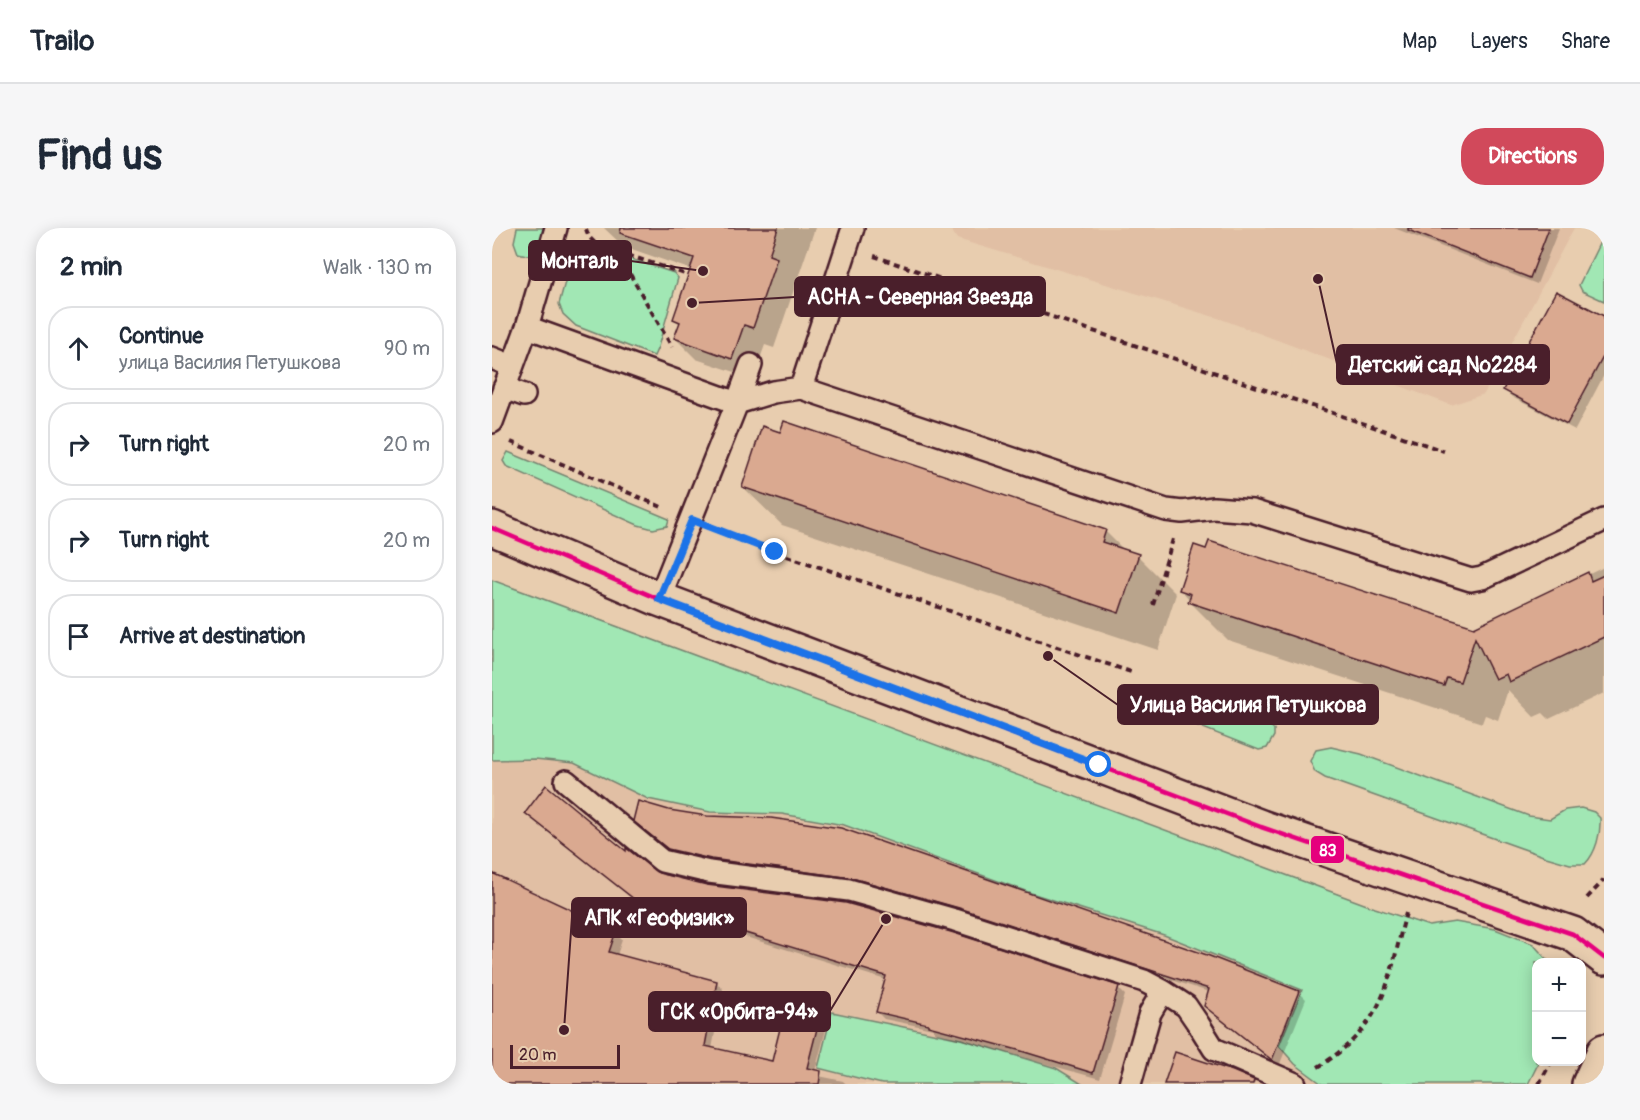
<!DOCTYPE html>
<meta charset="utf-8">
<style>
body{margin:0;font-family:Pangolin,sans-serif;background:#f6f6f7;color:#1f2937}
.controls{position:absolute;right:18px;bottom:18px;display:grid;overflow:hidden;border-radius:12px;box-shadow:0 3px 15px #0003}
.controls button{width:54px;height:54px;display:grid;place-items:center;padding:0;border:0;border-bottom:2px solid #e0e1e3;background:#fff;color:#1f2937;font:30px sans-serif}
.scale{position:absolute;left:18px;bottom:15px;width:110px;box-sizing:border-box;padding-left:6px;border:3px solid #4a1f2b;border-top:0;font-size:16px;line-height:21px;white-space:nowrap;color:#4a1f2b;-webkit-text-stroke:4px #e8cdaf;paint-order:stroke}
.stop{position:absolute;width:18px;height:18px;margin:-14px;border:4px solid #1a73e8;border-radius:50%;background:#fff}
.stop.end{background:#1a73e8;border-color:#fff;box-shadow:0 2px 6px #0008}
.list{margin:0;padding:0;list-style:none}
h2{display:flex;justify-content:space-between;align-items:center;height:78px;margin:0;padding:0 24px;font-size:26px}
h2 small{font-size:20px;font-weight:400;color:#747a83}
.list li{display:grid;grid-template-columns:39px 1fr auto;gap:18px;align-items:center;box-sizing:border-box;height:84px;margin:0 12px 12px;padding:0 12px;border:2px solid #e0e1e3;border-radius:24px}
.list b{display:block;font-size:22px;white-space:nowrap}
.list p{margin:0;font-size:20px;white-space:nowrap;color:#747a83}
.list em{font-size:20px;font-style:normal;color:#747a83}
.icon{flex:none;width:33px;height:33px;fill:none;stroke:currentColor;stroke-width:2;stroke-linecap:round;stroke-linejoin:round}
.map{position:relative;flex:none;width:1112px;height:856px;overflow:hidden;border-radius:24px}
header{display:flex;align-items:center;gap:36px;box-sizing:border-box;height:84px;padding:0 30px;background:#fff;border-bottom:2px solid #e0e1e3}
header strong{font-size:28px}
nav{display:flex;gap:33px;margin-inline-start:auto;font-size:21px}
.intro{display:flex;align-items:center;justify-content:space-between;box-sizing:border-box;height:144px;padding:0 36px}
h1{margin:0;font-size:42px}
.button{padding:15px 27px;border-radius:24px;background:#d1495b;color:#fff;font-size:21px;font-weight:700}
main{display:flex;gap:36px;padding:0 36px}
aside{flex:1;background:#fff;border-radius:24px;box-shadow:0 3px 15px #0003}
.map>svg:first-child{display:block}
.built{fill:#e1bfa4}
.green{fill:#a1e7b4;stroke:#768370;stroke-width:1.5}
.shadow{fill:#0003}
.building{fill:#daa990;stroke:#4a1f2b;stroke-width:1.5}
.lines{fill:none;stroke-linecap:round;stroke-linejoin:round}
.lane-casing{stroke:#4a1f2b;stroke-width:26}
.street-casing{stroke:#4a1f2b;stroke-width:38}
.secondary-casing{stroke:#4a1f2b;stroke-width:38}
.path{stroke:#4a1f2b;stroke-width:4;stroke-dasharray:6 4.5;stroke-linecap:butt}
.lane{stroke:#e8cdaf;stroke-width:21}
.street{stroke:#e8cdaf;stroke-width:33}
.secondary{stroke:#e8cdaf;stroke-width:33}
.bus-1-casing{stroke:#e8cdaf;stroke-width:9}
.bus-1{stroke:#e5007d;stroke-width:4.5}
.route{stroke:#1a73e8;stroke-width:8}
.leader{fill:none;stroke:#4a1f2b;stroke-width:2}
.callout-dot{fill:#4a1f2b;stroke:#e8cdaf;stroke-width:2}
.callout{fill:#4a1f2b;stroke:#4a1f2b;stroke-width:2}
.callout-label{font-size:21px;text-anchor:middle;font-weight:bold;fill:#fff}
.line-badge{stroke:#e8cdaf;stroke-width:2}
.badge-label{font-size:16px;text-anchor:middle;font-weight:bold;fill:#fff}
</style>
<header>
<strong>Trailo</strong>
<nav><a>Map</a><a>Layers</a><a>Share</a></nav>
</header>
<div class="intro"><h1>Find us</h1><a class="button">Directions</a></div>
<main>
<aside>
<h2>2 min<small>Walk · 130 m</small></h2>
<ul class="list">
<li><svg class="icon" aria-label="ahead" viewBox="0 0 24 24"><path d="M12 20V5M6 11l6-6 6 6"/></svg><div><b>Continue</b><p>улица Василия Петушкова</p></div><em>90 m</em></li>
<li><svg class="icon" aria-label="right" viewBox="0 0 24 24"><path d="M7 20v-9h11M14 6l5 5-5 5"/></svg><div><b>Turn right</b></div><em>20 m</em></li>
<li><svg class="icon" aria-label="right" viewBox="0 0 24 24"><path d="M7 20v-9h11M14 6l5 5-5 5"/></svg><div><b>Turn right</b></div><em>20 m</em></li>
<li><svg class="icon" aria-label="arrive" viewBox="0 0 24 24"><path d="M6 21V4h12l-3 4 3 4H6"/></svg><div><b>Arrive at destination</b></div></li>
</ul>
</aside>
<div class="map">
<svg width="1112" height="856" viewBox="0 0 1112 856">
<rect width="100%" height="100%" fill="#e8cdaf"/>
<filter id="ink" filterUnits="userSpaceOnUse"><feTurbulence type="fractalNoise" baseFrequency=".0167" numOctaves="2"/><feDisplacementMap in="SourceGraphic" scale="12" xChannelSelector="R" yChannelSelector="G"/><feConvolveMatrix kernelMatrix="1 2 1 2 8 2 1 2 1" color-interpolation-filters="sRGB"/></filter>
<g filter="url(#ink)">
<path class="built" d="M458 0H1082L992 166 959 177 729 91 465 11Z
M43 531 82 535 156 571 290 586 352 597 539 664 672 707 810 762 803 836 830 856H590L564 840 469 811 340 784 326 840 390 856H0V532Z"/>
<path class="green" d="M25 0H53L49 18 43 29 26 25 22 14Z
M1112 6V73L1090 63 1087 57Z
M92 16 182 45 186 50 166 119 162 128 84 98 71 86 67 76C73 55 77 32 92 16Z
M16 224 177 291 175 298 161 301 146 297 14 238 11 233Z
M0 352 883 680 937 698 963 694 1003 701 1041 716 1057 734H1044V834H1047L1036 856H830L803 836 787 818 810 762 672 707 539 665 352 597 290 586 218 584 156 571 82 535 43 531 0 532Z
M682 464H693L774 495 782 501V508L775 520 767 522 678 487 674 482 675 472Z
M839 519 869 526 1037 588 1058 591 1073 582 1089 580 1102 584 1108 590C1109 605 1104 625 1093 636H1078L1054 629 833 550 823 544 818 533 824 522Z
M340 784 469 811 564 840 590 856H390L326 840Z"/>
<path class="shadow" d="M112 0H323L282 120 273 117 261 150 204 131 183 110 188 96 183 91 200 42 131 18Z
M902 0H1067L1045 56Z
M1112 90V147L1083 202 1020 169 1013 162Z
M289 206 613 303 633 323 646 328 684 366 666 422 290 297 251 259Z
M1112 339V465L1057 491 1051 485 1042 489 1016 462 1006 492 993 487 990 495 736 412 698 374V372L689 362 982 401Z
M42 592 135 626 166 647 626 760 633 767 608 851 444 805 441 801 392 791 385 784 394 752 150 677Z
M150 599 714 728 807 764 814 771 787 838 713 778 717 764 475 686 184 628Z
M0 647 123 704 130 712 125 727 224 754 231 761 220 821 281 834 330 783 337 790 322 847 351 853 354 856H0Z"/>
<path class="building" d="M129 0H286L277 27 285 30 261 100 252 97 240 131 182 110 188 94 181 91 202 30 128 5Z
M916 0H1057L1038 50 916 2Z
M1064 63 1112 88V127L1075 196 1011 162Z
M292 193 614 302 610 314 647 326 627 385 250 259 270 198 288 204Z
M717 313 982 399 1096 344 1099 353 1112 347V409L1017 454 1014 446 1003 451 983 410 968 454 955 450 952 458 696 374 699 366 687 362 702 317 714 321Z
M54 557 134 623V620L167 645 215 657 354 675 459 704 627 758 601 845 526 822 436 798V796L384 784 394 748 142 671 33 585Z
M146 573 177 582 215 588 279 590 349 600 715 727 807 763 780 832 712 778 717 761 467 680 360 650 219 631 176 621 141 593Z
M0 645 124 703 117 724 225 753 213 818 280 833 295 772 330 781 315 840 329 843 327 856H0Z
M683 824 741 843 762 852 761 856H672Z"/>
<g class="lines">
<g class="lane-casing">
<path id="lane" d="M35 99 245 175 259 137
M0 130 20 138
M12 160 32 167
M309 160 674 282 690 284 722 280 760 283 979 352 990 350 1112 292
M0 194 35 99 64 0
M167 371 245 175 281 164 309 160 361 0
M74 553 170 633 217 644 357 662 463 692 652 753 671 763 694 778 707 797 722 821 803 856
M638 856 658 785 671 763"/>
</g>
<g class="street-casing">
<path id="street" d="M0 300 167 371 769 599 1081 706 1112 730"/>
</g>
<g class="secondary-casing">
<path id="secondary" d="M1097 856 1112 823"/>
</g>
<path class="path" d="M94 1 97 9 105 17 196 47
M119 21 135 41 180 119
M382 28 952 223
M19 214 172 280
M226 302 283 324 639 444
M661 377 681 311
M1095 670 1112 652
M826 839C835 834 844 827 852 820 897 782 899 739 914 685
M1047 856 1059 834"/>
<use href="#lane" class="lane"/>
<use href="#street" class="street"/>
<use href="#secondary" class="secondary"/>
<g class="bus-1-casing">
<path id="bus-1" d="M0 300 167 371 769 599 1081 706 1112 730"/>
</g>
<use href="#bus-1" class="bus-1"/>
</g>
</g>
<g class="lines" filter="url(#ink)">
<path class="route" d="M283 324 200 292 167 371 607 537"/>
</g>
<path class="leader" d="M211 43L139 33M200 75L303 69M826 51L845 136M556 428L626 477M72 802L80 689M394 691L338 783"/>
<g class="callout-dot">
<circle cx="211" cy="43" r="6"/>
<circle cx="200" cy="75" r="6"/>
<circle cx="826" cy="51" r="6"/>
<circle cx="556" cy="428" r="6"/>
<circle cx="72" cy="802" r="6"/>
<circle cx="394" cy="691" r="6"/>
</g>
<g class="callout">
<rect x="37" y="13" width="102" height="39" rx="6"/>
<rect x="303" y="49" width="250" height="39" rx="6"/>
<rect x="845" y="117" width="212" height="39" rx="6"/>
<rect x="626" y="457" width="260" height="39" rx="6"/>
<rect x="80" y="670" width="174" height="39" rx="6"/>
<rect x="157" y="764" width="181" height="39" rx="6"/>
</g>
<g class="callout-label">
<text x="88" y="40">Монталь</text>
<text x="428" y="76">АСНА - Северная Звезда</text>
<text x="951" y="144">Детский сад №2284</text>
<text x="756" y="484">Улица Василия Петушкова</text>
<text x="167" y="697">АПК «Геофизик»</text>
<text x="247" y="791">ГСК «Орбита-94»</text>
</g>
<rect class="line-badge" x="818" y="607" width="35" height="29" rx="6" fill="#e5007d"/>
<g class="badge-label">
<text x="836" y="628">83</text>
</g>
</svg>
<div class="controls">
<button>+</button>
<button>−</button>
</div>
<div class="scale">20 m</div>
<div class="stop" style="left:607px;top:537px"></div>
<div class="stop end" style="left:283px;top:324px"></div>
</div>
</main>
